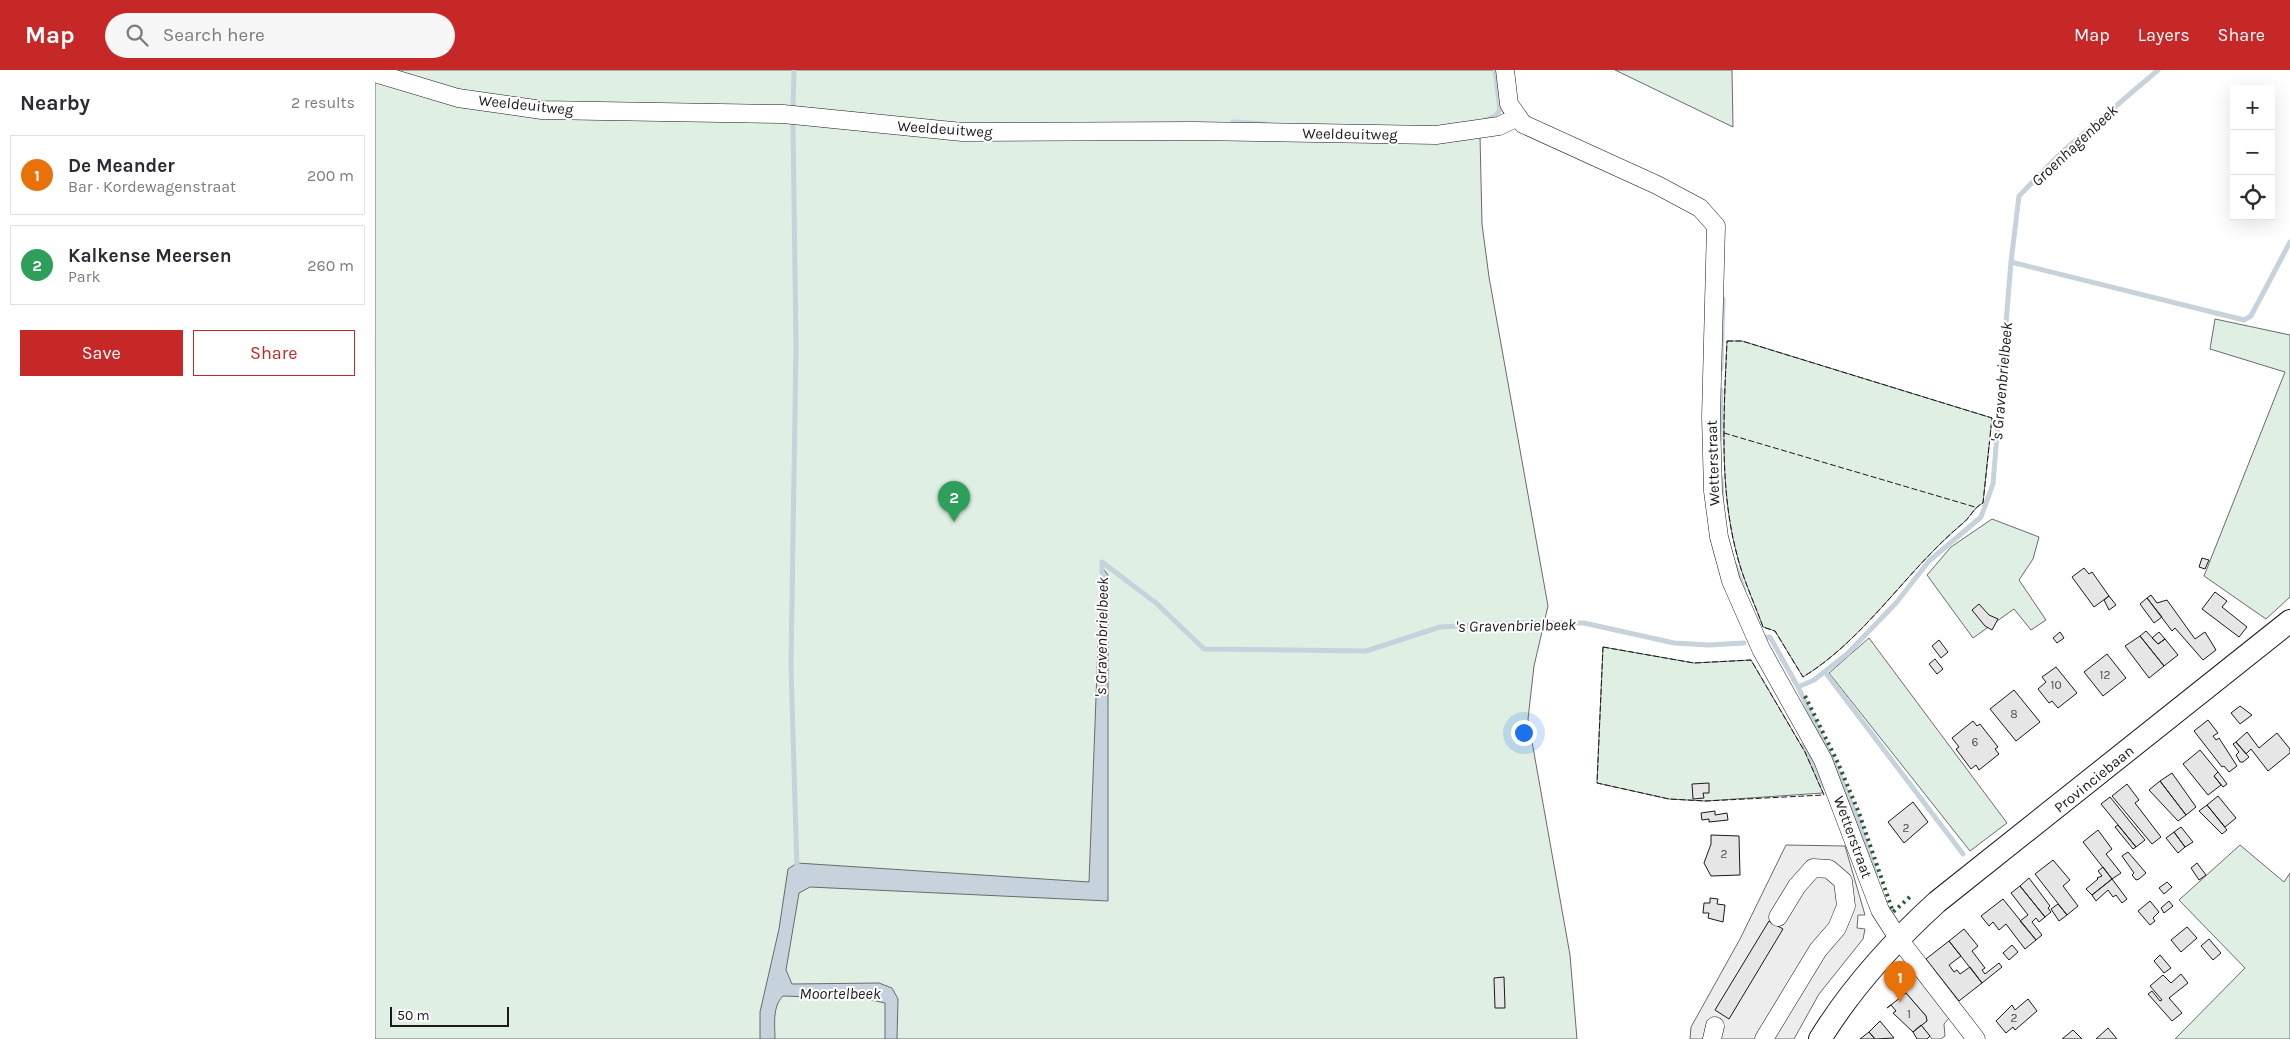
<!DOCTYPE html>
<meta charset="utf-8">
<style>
body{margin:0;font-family:Karla,sans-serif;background:#f7f7f7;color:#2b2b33}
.controls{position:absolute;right:15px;top:15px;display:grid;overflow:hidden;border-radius:0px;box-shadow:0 5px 20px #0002}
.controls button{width:45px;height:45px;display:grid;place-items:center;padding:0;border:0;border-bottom:1px solid #e1e1e2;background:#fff;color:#2b2b33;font:25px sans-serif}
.scale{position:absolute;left:15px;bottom:12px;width:119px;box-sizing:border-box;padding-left:5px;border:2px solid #1a1a1a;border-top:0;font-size:14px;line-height:18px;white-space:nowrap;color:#1a1a1a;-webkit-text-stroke:4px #fff;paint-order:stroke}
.you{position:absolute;left:1148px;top:662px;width:18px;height:18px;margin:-12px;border:4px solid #fff;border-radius:50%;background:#1a73e8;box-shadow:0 0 0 8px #1a73e833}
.badge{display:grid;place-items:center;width:32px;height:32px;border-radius:50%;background:#c62828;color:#fff;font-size:16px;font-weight:700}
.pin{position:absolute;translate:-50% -41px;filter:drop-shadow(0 1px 2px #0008)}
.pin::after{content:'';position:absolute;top:26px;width:18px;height:15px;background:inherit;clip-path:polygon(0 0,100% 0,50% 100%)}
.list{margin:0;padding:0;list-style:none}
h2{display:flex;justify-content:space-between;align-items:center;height:65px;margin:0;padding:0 20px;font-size:21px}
h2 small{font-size:16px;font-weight:400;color:#7c7c81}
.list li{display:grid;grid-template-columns:32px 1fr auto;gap:15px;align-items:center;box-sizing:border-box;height:80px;margin:0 10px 10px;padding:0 10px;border:1px solid #e1e1e2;border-radius:0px}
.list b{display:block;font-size:19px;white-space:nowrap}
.list p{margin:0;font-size:16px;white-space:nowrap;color:#7c7c81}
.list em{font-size:16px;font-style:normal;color:#7c7c81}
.actions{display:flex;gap:10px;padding:15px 20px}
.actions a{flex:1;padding:11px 0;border:1px solid #c62828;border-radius:0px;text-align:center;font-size:18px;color:#c62828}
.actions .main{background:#c62828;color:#fff}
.icon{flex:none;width:28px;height:28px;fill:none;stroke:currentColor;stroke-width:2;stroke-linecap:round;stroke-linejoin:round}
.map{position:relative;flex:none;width:1915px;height:969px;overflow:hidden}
header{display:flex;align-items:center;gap:30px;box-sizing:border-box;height:70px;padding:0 25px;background:#c62828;color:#fff}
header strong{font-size:24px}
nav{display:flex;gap:28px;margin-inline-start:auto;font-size:18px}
.search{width:350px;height:45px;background:#f7f7f7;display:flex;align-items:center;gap:12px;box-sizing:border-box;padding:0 18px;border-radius:28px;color:#7c7c81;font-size:19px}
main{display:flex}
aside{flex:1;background:#fff}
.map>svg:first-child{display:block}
.green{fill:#e0efe3;stroke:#6a6a6a}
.parking{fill:#ededed;stroke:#6a6a6a}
.water{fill:#c6d2dc;stroke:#6a6a6a}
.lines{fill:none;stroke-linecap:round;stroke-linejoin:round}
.stream{stroke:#c6d2dc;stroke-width:5}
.building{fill:#e6e6e6;stroke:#1a1a1a}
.minor-casing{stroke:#1a1a1a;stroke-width:19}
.major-casing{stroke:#1a1a1a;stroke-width:24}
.minor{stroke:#fff;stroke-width:18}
.major{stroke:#fff;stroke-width:22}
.hedge{stroke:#2b5a34;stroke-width:4;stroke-dasharray:2.5 4;stroke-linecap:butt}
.fence{stroke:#1a1a1a;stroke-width:1;stroke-dasharray:6 2.5;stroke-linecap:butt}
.labels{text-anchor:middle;stroke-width:4;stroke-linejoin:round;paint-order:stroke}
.number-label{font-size:12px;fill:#4d4d4d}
.street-label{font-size:15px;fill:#1a1a1a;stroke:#fff}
.water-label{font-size:16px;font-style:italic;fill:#1a1a1a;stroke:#fff}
</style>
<header>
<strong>Map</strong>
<div class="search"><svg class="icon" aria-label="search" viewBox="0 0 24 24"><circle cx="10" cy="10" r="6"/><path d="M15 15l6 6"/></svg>Search here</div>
<nav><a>Map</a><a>Layers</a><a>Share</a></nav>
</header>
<main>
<aside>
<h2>Nearby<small>2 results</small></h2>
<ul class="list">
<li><span class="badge" style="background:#e8710a">1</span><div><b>De Meander</b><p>Bar · Kordewagenstraat</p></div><em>200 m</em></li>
<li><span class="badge" style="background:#2e9e5b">2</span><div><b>Kalkense Meersen</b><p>Park</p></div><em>260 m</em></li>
</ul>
<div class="actions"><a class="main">Save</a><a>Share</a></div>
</aside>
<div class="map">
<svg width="1915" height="969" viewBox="0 0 1915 969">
<rect width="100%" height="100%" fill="#fff"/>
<path class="green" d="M0 0H1125L1130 60 1105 66 1107 154 1114 207 1173 536 1159 596 1153 649 1195 885 1202 969H0Z
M1240 0H1357L1358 57Z
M1840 249 1915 265V527L1891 549 1829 506 1910 302 1835 279Z
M1352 271H1367L1617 348 1608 433C1598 438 1596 447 1587 454 1531 501 1490 569 1428 607L1400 561 1388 557C1379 532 1367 507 1361 481 1344 415 1349 339 1352 271Z
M1617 449 1664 467 1658 489 1644 510 1671 550 1656 560 1639 539 1598 568 1552 505 1576 477Z
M1494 568 1632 753 1595 781 1454 603Z
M1228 577 1319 593 1376 590 1430 682 1448 723 1331 731 1294 729 1222 713Z
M1865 775 1909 812 1915 803V969H1800L1870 898 1804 830Z"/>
<path class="parking" d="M1411 775 1470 776 1490 845H1483L1482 858 1490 859 1488 869 1444 924 1419 969H1315L1316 957 1365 869Z
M1531 893 1574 948 1569 954 1570 966 1566 969H1557L1546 955 1552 951 1551 946 1519 909Z"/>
<path class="water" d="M726 496 733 505V831L435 817 424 823 411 900 417 914 504 913 517 918 523 929 522 969H510V933L492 929 408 926C397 937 400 955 400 969H385V942L404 859 413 799 422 793 714 812Z"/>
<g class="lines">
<path class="stream" d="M418 37 419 0
M1110 50 1120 46 1125 40 1120 0
M858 52 890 54
M418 55 421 276 416 596 422 800
M1636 192 1869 250 1876 246 1915 172
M1346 299 1348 229
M1345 369 1346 320
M1346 408 1347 427
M1360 495 1369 520
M727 503V492L781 533 829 579 991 581 1065 557 1143 553H1209L1299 573 1334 575 1369 573
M1389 568 1395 567 1423 617 1439 610 1472 584 1521 533 1554 491 1606 447 1618 414 1636 192 1644 126 1686 83 1783 0
M1450 602 1588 784
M1423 617 1465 706 1483 750 1501 805
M1429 674 1450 718"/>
</g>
<path class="building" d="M1827 488 1834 490 1830 499 1824 497Z
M1709 498 1714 504 1717 502 1734 526 1719 537 1697 507Z
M1840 522 1852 531 1847 537 1872 557 1864 567 1827 539Z
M1776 525 1782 533 1792 530 1820 569 1830 562 1841 580 1828 590 1800 558 1797 561 1772 528Z
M1734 526 1741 535 1734 540 1729 530Z
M1772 528 1787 547 1779 553 1765 534Z
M1604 534 1614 545 1623 549 1617 560 1610 556 1597 540Z
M1771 561 1783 574 1790 569 1803 585 1789 596 1765 566Z
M1685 562 1689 568 1682 573 1678 568Z
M1784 562 1790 569 1783 574 1777 568Z
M1765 566 1789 596 1774 608 1750 576Z
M1564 570 1573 582 1566 588 1557 576Z
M1732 584 1751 608 1728 626 1709 602Z
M1560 589 1568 599 1562 604 1554 594Z
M1681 597 1702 623 1683 638 1677 631 1674 633 1663 619 1671 612 1667 607Z
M1639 620 1665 652 1641 671 1615 639Z
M1865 636 1877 645 1865 654 1856 643Z
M1833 650 1843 663 1838 666 1841 670 1844 668 1862 696 1854 702 1849 696 1847 697 1819 661Z
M1598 651 1602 656 1605 654 1623 677 1620 679 1624 684 1604 700 1601 695 1596 699 1581 679 1584 677 1577 668Z
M1872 662 1884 678 1902 663 1915 679V683L1893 701 1876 679 1871 684 1861 672Z
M1861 672 1874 687 1868 692H1865L1861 685 1864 682 1858 674Z
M1825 680 1843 702 1839 706 1846 715 1833 725 1808 694Z
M1843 702 1852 714 1848 717 1839 706Z
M1797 703 1821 737 1811 745 1785 711Z
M1785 711 1811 745 1803 751 1774 720Z
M1334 713V723H1328L1329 728 1318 729 1317 714Z
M1752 714 1764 730 1760 733 1786 767 1777 774 1737 726Z
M1843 726 1861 748 1850 757 1832 735Z
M1735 727 1770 770 1761 777 1726 734Z
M1538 732 1553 752 1529 773 1513 752Z
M1832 735 1852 760 1847 764 1824 741Z
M1340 741V745L1352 743 1353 750 1334 752V749L1327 750 1326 743Z
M1743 755 1761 777 1758 779 1740 757Z
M1806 757 1818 772 1810 777 1799 762Z
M1723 760 1737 779 1731 784 1746 803 1737 809 1708 772Z
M1799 762 1810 777 1803 783 1791 768Z
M1336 765 1364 766 1365 805 1336 806 1329 793 1336 774Z
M1753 782 1771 803 1764 809 1761 810 1757 805 1759 803 1747 786Z
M1678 790 1695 810 1688 816 1703 836 1692 845 1660 804Z
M1822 793 1831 805 1824 810 1816 798Z
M1728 797 1737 809 1717 825 1711 819 1723 809 1722 808 1727 806 1723 801Z
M1654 808 1675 836 1673 838 1676 842 1670 847 1645 816Z
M1737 809 1752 829 1747 833 1741 825 1738 827 1733 820 1721 831 1717 825Z
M1792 812 1797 817 1789 824 1784 818Z
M1645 816 1670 847 1664 852 1661 848 1657 852 1667 865 1661 870 1645 851 1653 845 1636 823Z
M1335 828 1343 829 1342 834 1350 835 1348 852 1333 848 1334 843H1328L1329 833H1335Z
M1628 829 1661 870 1650 879 1631 854 1624 860 1618 852 1614 856 1606 846Z
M1775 831 1784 842 1778 848 1780 851 1775 855 1763 841Z
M1794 831 1798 836 1789 843 1786 838Z
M1683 834 1692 845 1684 851 1676 839Z
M1394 851 1408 859 1354 949 1340 940Z
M1812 857 1822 868 1806 882 1796 870Z
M1589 859 1603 876 1597 881 1610 898 1607 900 1610 904 1624 893 1627 897 1607 913 1574 871Z
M1834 869 1846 883 1838 890 1826 876Z
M1574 871 1586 886 1574 895 1579 902 1582 900 1585 904 1595 897 1607 913 1584 931 1551 889Z
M1637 875 1643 882 1634 890 1628 883Z
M1785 885 1796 898 1789 903 1779 891Z
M1806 904 1813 913 1794 928 1807 943 1797 951 1773 924 1777 921 1785 931 1787 930 1775 916 1788 905 1796 913Z
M1129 907 1130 938H1120L1119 908Z
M1531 923 1551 946 1552 951 1538 962 1518 943 1521 941 1516 935 1512 938Z
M1653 929 1662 941 1640 960 1638 957 1631 963 1621 951 1637 935 1640 940Z
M1505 951 1519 968 1500 969 1494 962Z
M1546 955 1555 966 1552 969H1542L1538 962Z
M1733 958 1742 969H1721Z
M1698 960 1707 969H1687Z
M1494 962 1500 969H1485Z"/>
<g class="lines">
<g class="minor-casing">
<path id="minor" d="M1130 0 1134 34 1148 54 1282 115 1325 138 1341 156 1336 347 1338 421 1344 467 1356 511 1386 579 1448 690 1505 840 1523 868 1601 969
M0 3 83 28 167 40 408 44 587 62 819 61 1061 65 1124 56 1143 47
M1337 969 1340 956
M1389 969 1443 880 1462 858 1471 836 1468 811 1454 799 1438 798 1422 816 1403 847"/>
</g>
<g class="major-casing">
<path id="major" d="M1445 969C1477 917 1517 873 1562 832L1915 551"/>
</g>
<use href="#minor" class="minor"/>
<use href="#major" class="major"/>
<path class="hedge" d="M1430 626 1463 693 1484 743 1518 842 1536 826"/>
<path class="fence" d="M1352 271H1367L1617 348 1608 433C1598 438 1596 447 1587 454 1531 501 1490 569 1428 607L1400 561 1388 557C1379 532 1367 507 1361 481 1344 415 1349 339 1352 271Z
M1349 363 1600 437
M1228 577 1319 593 1376 590 1430 682 1449 725 1331 731 1294 729 1222 713Z"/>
</g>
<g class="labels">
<g class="number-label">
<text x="1730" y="609">12</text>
<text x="1681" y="619">10</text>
<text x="1639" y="648">8</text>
<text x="1600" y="676">6</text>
<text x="1531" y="762">2</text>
<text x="1349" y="788">2</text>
<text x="1534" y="948">1</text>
<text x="1639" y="952">2</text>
</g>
<g class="street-label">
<text transform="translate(151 35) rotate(6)" y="5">Weeldeuitweg</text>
<text transform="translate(570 59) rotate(4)" y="5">Weeldeuitweg</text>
<text transform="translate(975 64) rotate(1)" y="5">Weeldeuitweg</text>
<text transform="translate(1338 393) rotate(-92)" y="5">Wetterstraat</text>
<text transform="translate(1719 709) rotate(-39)" y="5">Provinciebaan</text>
<text transform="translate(1478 767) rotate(70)" y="5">Wetterstraat</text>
</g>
<g class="water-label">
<text transform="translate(1699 75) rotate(-43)" y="6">Groenhagenbeek</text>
<text transform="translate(1626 312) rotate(-85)" y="6">'s Gravenbrielbeek</text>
<text transform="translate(1141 555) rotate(-1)" y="6">'s Gravenbrielbeek</text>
<text transform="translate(726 567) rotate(-89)" y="6">'s Gravenbrielbeek</text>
<text x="465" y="929">Moortelbeek</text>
</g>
</g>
</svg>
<div class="controls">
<button>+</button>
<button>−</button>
<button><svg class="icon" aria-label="locate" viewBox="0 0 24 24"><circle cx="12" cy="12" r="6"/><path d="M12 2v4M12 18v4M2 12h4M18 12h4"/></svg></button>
</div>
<div class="scale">50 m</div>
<div class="you"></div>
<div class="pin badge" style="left:1525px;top:932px;background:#e8710a">1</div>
<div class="pin badge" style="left:579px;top:452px;background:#2e9e5b">2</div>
</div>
</main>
